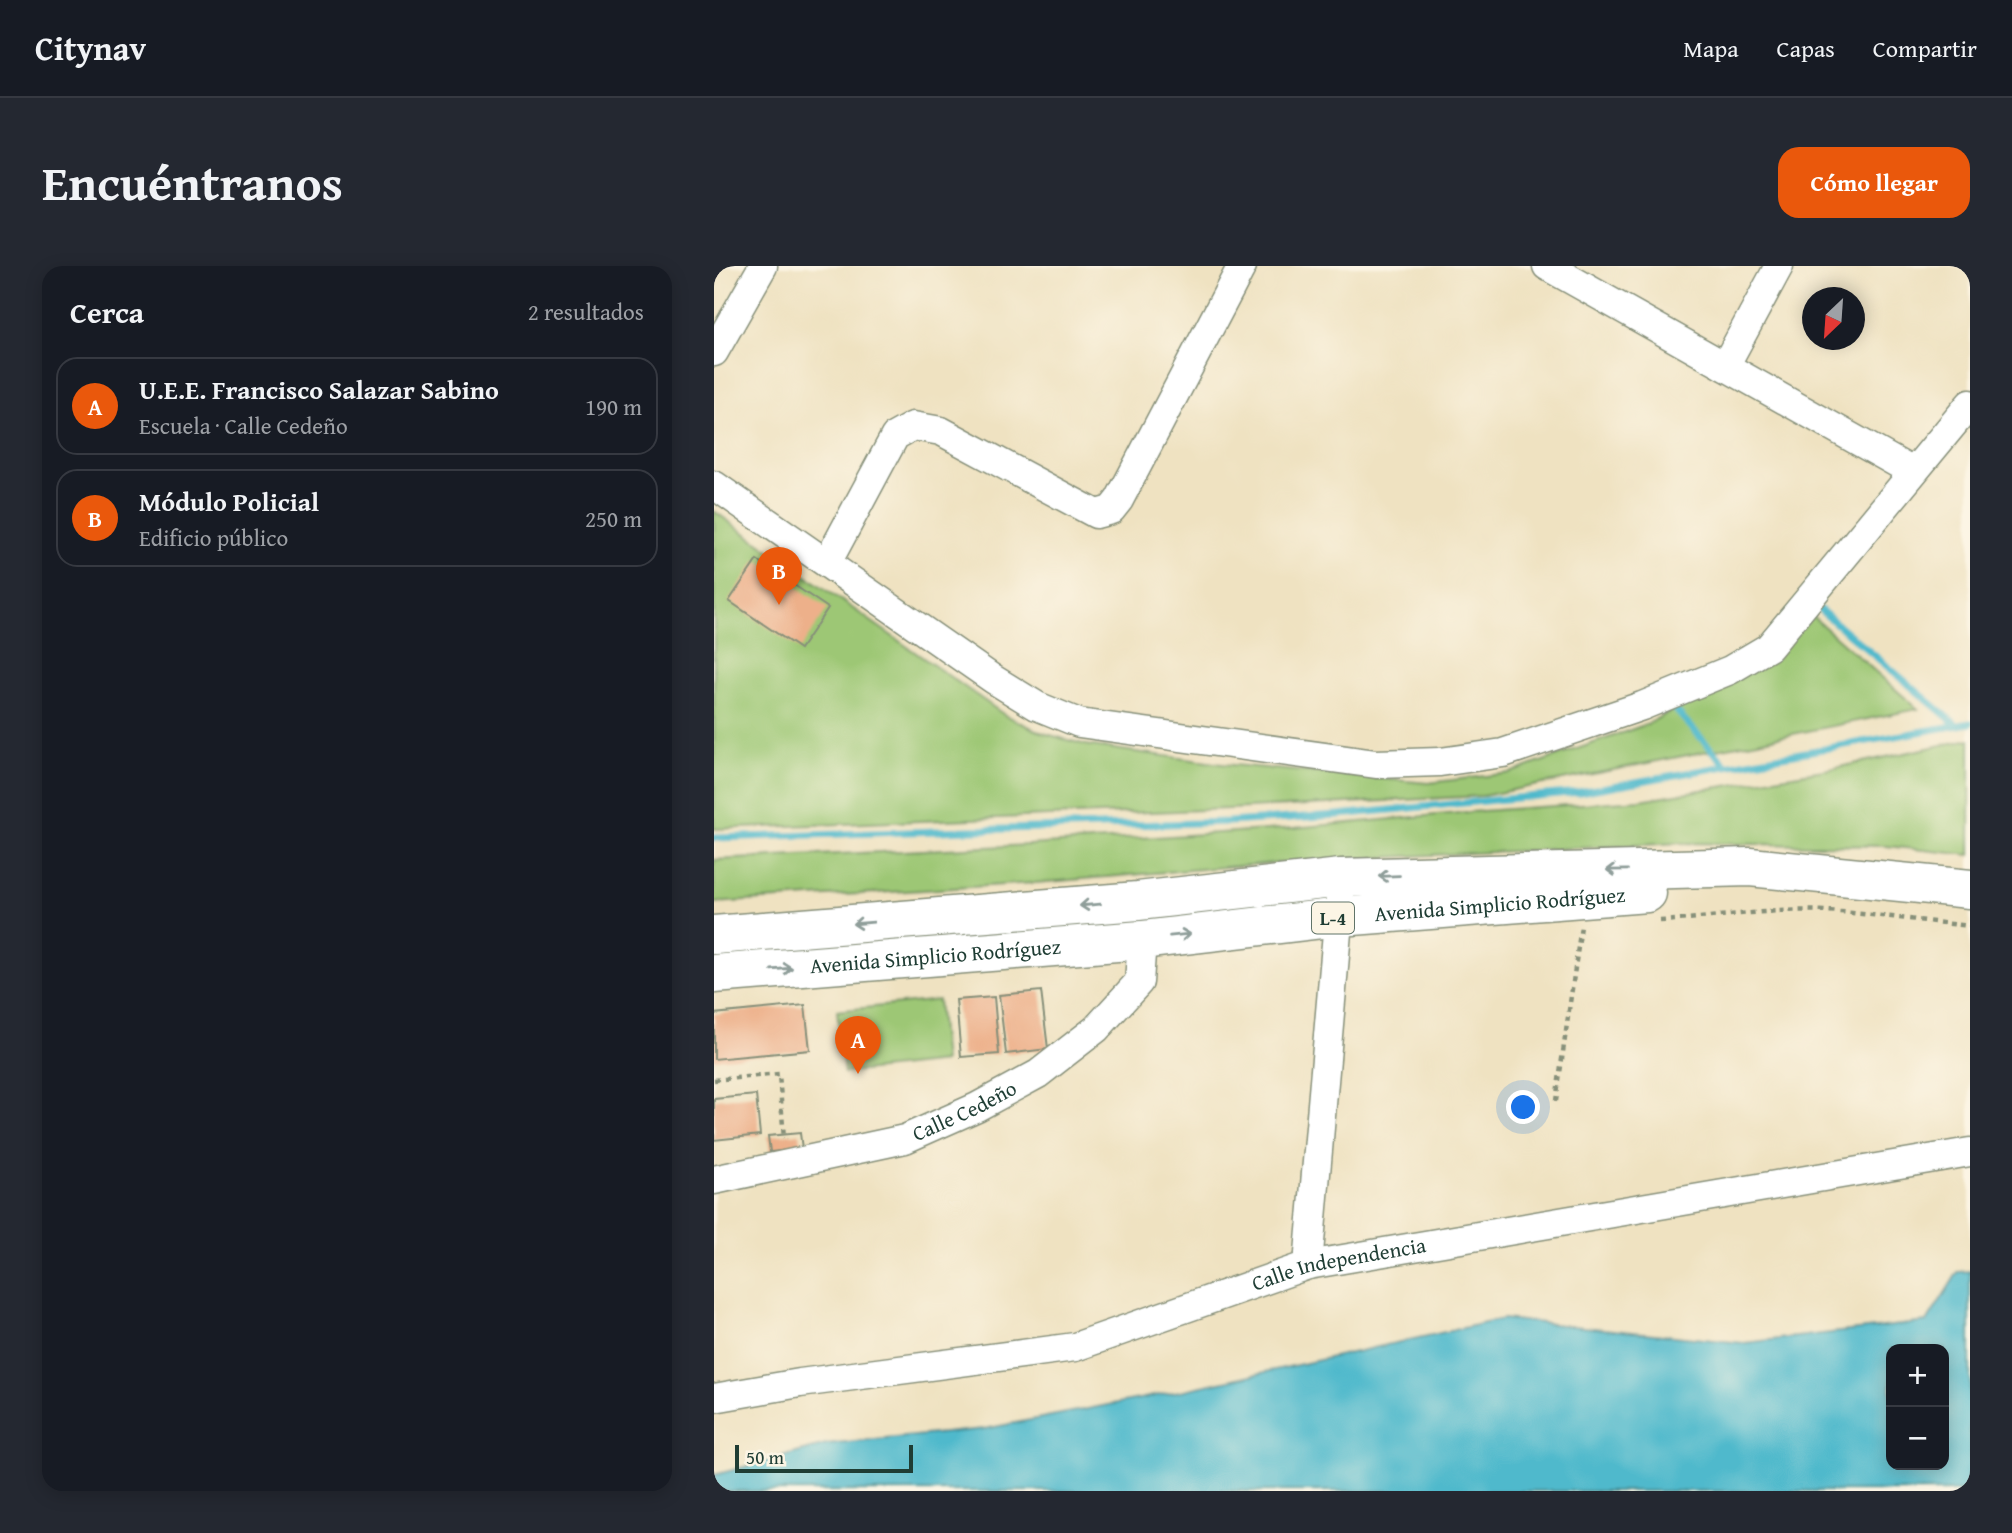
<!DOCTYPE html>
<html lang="es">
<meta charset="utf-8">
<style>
body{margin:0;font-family:"Gentium Book Plus",serif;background:#242831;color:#f1f3f6}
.controls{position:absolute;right:21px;bottom:21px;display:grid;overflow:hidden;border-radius:14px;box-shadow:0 4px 18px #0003}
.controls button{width:63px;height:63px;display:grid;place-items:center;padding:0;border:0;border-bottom:2px solid #363941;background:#171b24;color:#f1f3f6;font:35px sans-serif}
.compass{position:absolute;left:1088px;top:21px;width:63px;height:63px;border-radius:50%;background:#171b24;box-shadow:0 4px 18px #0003;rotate:205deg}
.scale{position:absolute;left:21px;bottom:18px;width:178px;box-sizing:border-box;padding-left:7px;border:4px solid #1f3d34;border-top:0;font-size:19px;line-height:24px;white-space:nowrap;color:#1f3d34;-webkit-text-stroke:5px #fcf5e5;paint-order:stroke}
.you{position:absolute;left:810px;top:842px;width:24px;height:24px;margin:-18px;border:5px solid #fff;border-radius:50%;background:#1a73e8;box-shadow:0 0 0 10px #1a73e833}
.badge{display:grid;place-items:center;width:46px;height:46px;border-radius:50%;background:#ea580c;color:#fff;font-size:23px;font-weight:700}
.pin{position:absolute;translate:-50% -58px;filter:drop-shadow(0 2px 4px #0008)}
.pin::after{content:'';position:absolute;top:37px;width:24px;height:21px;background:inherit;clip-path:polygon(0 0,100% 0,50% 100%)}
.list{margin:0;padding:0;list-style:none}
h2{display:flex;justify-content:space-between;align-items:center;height:91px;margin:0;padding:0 28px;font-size:30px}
h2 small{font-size:23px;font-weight:400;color:#9ea1a6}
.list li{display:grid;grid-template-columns:46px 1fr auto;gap:21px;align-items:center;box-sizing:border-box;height:98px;margin:0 14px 14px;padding:0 14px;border:2px solid #363941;border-radius:21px}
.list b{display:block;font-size:26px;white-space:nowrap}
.list p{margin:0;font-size:23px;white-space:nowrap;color:#9ea1a6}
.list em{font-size:23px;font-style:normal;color:#9ea1a6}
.map{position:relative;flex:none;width:1256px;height:1225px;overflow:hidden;border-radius:21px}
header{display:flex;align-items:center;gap:42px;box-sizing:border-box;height:98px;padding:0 35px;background:#171b24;border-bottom:2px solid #363941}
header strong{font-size:33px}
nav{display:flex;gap:38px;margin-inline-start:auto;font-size:24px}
.intro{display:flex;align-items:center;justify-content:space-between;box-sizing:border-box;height:168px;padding:0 42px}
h1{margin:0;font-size:49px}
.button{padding:18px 32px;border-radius:21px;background:#ea580c;color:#fff;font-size:24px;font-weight:700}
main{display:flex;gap:42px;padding:0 42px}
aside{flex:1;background:#171b24;border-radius:21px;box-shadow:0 4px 18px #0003}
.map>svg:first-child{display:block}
.green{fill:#9dc774;stroke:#5e8254;stroke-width:2}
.water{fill:#4fb9cc;stroke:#377b80;stroke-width:2;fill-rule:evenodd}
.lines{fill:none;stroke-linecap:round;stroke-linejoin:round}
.stream{stroke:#4fb9cc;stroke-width:7}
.building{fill:#edb08a}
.street-casing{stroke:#87907a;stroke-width:31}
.primary-casing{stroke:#87907a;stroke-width:41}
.path{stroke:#87907a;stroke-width:4.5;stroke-dasharray:5 5;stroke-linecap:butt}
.street{stroke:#fff;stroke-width:28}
.primary{stroke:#fff;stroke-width:38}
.oneway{stroke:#8f9e9a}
.labels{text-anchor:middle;stroke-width:5;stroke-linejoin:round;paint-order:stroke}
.shield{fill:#fcf5e5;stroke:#617469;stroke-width:2}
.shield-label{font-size:19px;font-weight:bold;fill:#1f3d34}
.street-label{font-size:21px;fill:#1f3d34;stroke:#fcf5e5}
</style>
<header>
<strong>Citynav</strong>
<nav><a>Mapa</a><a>Capas</a><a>Compartir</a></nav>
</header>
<div class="intro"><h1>Encuéntranos</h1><a class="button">Cómo llegar</a></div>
<main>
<aside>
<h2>Cerca<small>2 resultados</small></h2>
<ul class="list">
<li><span class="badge">A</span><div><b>U.E.E. Francisco Salazar Sabino</b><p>Escuela · Calle Cedeño</p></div><em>190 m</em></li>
<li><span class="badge">B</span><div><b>Módulo Policial</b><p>Edificio público</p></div><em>250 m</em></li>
</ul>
</aside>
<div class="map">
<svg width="1256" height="1225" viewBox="0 0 1256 1225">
<rect width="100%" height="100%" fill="#fcf5e5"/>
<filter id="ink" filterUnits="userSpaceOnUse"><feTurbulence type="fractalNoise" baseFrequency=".0143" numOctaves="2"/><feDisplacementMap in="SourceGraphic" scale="14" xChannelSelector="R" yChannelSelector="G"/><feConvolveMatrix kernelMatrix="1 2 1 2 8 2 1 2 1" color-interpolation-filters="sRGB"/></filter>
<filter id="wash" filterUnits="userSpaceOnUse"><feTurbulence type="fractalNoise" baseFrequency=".00686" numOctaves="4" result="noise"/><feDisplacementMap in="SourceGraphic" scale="28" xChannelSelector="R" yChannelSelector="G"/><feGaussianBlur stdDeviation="1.57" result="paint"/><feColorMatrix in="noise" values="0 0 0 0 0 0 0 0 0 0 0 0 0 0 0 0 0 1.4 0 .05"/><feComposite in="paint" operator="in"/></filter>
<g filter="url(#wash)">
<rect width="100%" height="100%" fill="#efe2c1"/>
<path class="green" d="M0 245 292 450 329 467 372 479 508 498 714 517 796 507 933 458 1049 396 1097 349 1204 443 769 530 515 543 0 563Z
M1256 473V589L1172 580 967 577 572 596 321 617 0 637V594L315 579 568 563 767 545 926 534 1116 503Z
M224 734 230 796 130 807 123 745Z"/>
<path class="water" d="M1256 1005V1225H0V1209L112 1179 270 1163 466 1125 789 1053 1030 1077 1213 1056 1244 1006ZM1177 1083H1230V1199H1177Z"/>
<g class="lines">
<path class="stream" d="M1098 337 1243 459
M955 437 1013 500
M0 572 514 556 624 549 865 526 1256 457"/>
</g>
<g id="blocks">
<path class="building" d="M43 294 114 342 86 383 15 335Z
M327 725 334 783 292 788 285 729Z
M280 731 285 788 247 791 242 734Z
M91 739 96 784 0 793V748Z
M42 829 46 869 0 874V833Z
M86 867 88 883 56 886 54 870Z"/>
</g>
</g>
<g filter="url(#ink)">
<use href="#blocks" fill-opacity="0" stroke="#87907a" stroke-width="2"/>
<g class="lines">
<g class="street-casing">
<g id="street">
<path d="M833 0 1199 206"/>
<path d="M0 86 49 0"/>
<path d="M1011 100 1065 0"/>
<path d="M0 219 279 413 323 440 365 457 662 498 726 496 789 487 928 440 1016 404 1055 381 1256 138"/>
<path d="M113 297 181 170 199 160 227 165 382 248 397 244 405 234 528 0"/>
<path id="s1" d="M0 914 191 873 263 841 324 808 382 763 425 716 428 674"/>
<path d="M594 999 626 632"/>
<path id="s2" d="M0 1132 86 1117 361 1081 594 999 1256 886"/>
</g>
</g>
<g class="primary-casing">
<g id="primary">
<path d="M0 669 424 635 627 612 1036 601 1256 623"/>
<path id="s3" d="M0 708 428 674 626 651 933 627"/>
</g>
</g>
<path class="path" d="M946 655C1001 652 1056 642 1112 645 1160 648 1208 655 1256 660
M0 814 65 808 70 873
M842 835 867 660"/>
<use href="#street" class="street"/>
<use href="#primary" class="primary"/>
</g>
<defs><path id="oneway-shaft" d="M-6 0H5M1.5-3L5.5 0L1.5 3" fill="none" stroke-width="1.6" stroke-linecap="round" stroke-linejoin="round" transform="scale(1.75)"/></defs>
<g class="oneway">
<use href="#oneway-shaft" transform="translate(903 604) rotate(179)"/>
<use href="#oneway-shaft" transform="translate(675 610) rotate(178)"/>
<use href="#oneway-shaft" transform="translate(376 639) rotate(175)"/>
<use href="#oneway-shaft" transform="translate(149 657) rotate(175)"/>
<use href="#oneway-shaft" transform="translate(466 669) rotate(-6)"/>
<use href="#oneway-shaft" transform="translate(68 703) rotate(-5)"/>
</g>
</g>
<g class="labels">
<rect class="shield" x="598" y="636.5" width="42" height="31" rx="5"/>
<g class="shield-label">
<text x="619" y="659">L-4</text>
</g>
<g class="street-label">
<text dy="7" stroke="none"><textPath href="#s3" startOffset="789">Avenida Simplicio Rodríguez</textPath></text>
<text dy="7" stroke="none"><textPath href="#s3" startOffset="222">Avenida Simplicio Rodríguez</textPath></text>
<text dy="7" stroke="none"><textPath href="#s1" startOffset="261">Calle Cedeño</textPath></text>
<text dy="7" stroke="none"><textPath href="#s2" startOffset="642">Calle Independencia</textPath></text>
</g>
</g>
</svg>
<div class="controls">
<button>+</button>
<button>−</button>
</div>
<svg class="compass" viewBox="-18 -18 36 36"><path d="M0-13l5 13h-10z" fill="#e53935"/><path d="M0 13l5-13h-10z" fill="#9ea1a6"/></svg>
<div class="scale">50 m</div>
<div class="you"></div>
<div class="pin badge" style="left:144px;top:808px">A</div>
<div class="pin badge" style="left:65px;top:339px">B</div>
</div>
</main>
